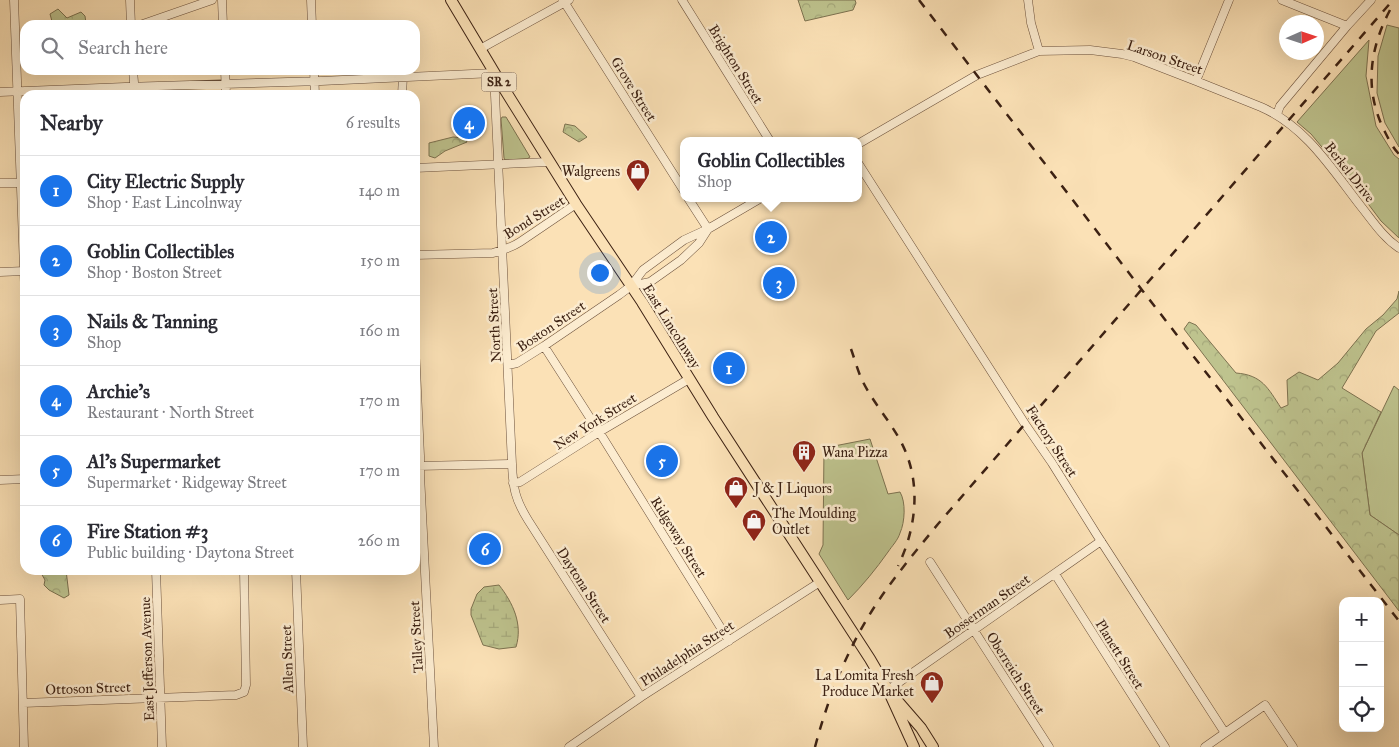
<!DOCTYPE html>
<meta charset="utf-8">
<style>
body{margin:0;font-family:"IM FELL Great Primer",serif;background:#f2f2f3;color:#2b2b33}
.controls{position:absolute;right:15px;bottom:15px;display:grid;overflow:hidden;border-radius:10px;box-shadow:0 5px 20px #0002}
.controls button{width:45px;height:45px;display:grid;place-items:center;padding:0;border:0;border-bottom:1px solid #e1e1e2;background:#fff;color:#2b2b33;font:25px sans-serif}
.compass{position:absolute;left:1279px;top:15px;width:45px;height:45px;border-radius:50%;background:#fff;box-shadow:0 5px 20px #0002;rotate:87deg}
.you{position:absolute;left:599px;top:272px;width:18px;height:18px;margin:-12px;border:4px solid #fff;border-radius:50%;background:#1a73e8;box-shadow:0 0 0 8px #1a73e833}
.badge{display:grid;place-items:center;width:32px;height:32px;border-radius:50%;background:#1a73e8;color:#fff;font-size:16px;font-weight:700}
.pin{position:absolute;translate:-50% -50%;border:2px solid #fff;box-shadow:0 1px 5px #0006}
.popup{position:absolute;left:680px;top:137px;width:182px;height:65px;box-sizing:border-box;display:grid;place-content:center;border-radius:10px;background:#fff;filter:drop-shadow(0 1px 4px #0005);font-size:16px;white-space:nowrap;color:#7c7c81}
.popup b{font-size:19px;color:#2b2b33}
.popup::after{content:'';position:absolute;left:50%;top:100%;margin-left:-10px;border:10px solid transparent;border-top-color:#fff}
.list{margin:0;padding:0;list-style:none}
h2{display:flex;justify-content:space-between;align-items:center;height:65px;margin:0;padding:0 20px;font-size:21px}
h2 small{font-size:16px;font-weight:400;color:#7c7c81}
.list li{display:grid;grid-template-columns:32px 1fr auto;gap:15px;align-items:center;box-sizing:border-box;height:70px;padding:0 20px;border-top:1px solid #e1e1e2}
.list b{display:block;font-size:19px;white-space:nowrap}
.list p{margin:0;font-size:16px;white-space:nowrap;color:#7c7c81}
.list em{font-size:16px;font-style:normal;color:#7c7c81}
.icon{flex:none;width:28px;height:28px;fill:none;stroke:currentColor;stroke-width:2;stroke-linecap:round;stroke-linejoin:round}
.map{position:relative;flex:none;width:1399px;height:747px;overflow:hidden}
.search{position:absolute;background:#fff;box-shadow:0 5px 20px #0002;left:20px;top:20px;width:400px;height:55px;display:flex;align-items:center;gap:12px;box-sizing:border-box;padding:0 18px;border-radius:15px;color:#7c7c81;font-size:19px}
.panel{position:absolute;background:#fff;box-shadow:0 5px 20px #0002;left:20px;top:90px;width:400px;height:485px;border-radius:15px}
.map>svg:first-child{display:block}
.grass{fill:#bec38e;stroke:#7d7250}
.forest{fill:url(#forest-crowns);stroke:#7d7250}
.wetland{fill:url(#wetland-marsh);stroke:#7d7250}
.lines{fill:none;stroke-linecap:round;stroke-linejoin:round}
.minor-casing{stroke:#6c513c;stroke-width:9}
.major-casing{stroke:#3c2113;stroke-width:12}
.minor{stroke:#fcecd0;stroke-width:8}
.major{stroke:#fbe1b6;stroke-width:10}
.rail{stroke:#3c2113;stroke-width:2.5;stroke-dasharray:9 9;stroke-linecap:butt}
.labels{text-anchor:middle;stroke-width:5;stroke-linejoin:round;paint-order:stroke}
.shield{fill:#fcecd0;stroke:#765e4c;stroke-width:1}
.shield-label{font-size:12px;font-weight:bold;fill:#3c2113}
.street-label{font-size:14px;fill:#3c2113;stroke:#fcecd0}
.poi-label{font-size:14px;fill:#3c2113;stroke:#fcecd0;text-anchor:start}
</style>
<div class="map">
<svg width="1399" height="747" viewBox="0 0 1399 747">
<defs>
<pattern id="forest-crowns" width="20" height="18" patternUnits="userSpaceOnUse" patternTransform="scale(1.25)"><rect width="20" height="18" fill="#bec38e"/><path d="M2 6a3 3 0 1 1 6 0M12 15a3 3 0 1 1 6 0" fill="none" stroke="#a4a77a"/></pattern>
<pattern id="wetland-marsh" width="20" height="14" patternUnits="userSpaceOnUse" patternTransform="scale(1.25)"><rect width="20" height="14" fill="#bec38e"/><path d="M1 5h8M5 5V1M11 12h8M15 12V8" fill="none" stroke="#a4a77a"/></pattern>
</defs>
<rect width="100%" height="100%" fill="#fbe1b6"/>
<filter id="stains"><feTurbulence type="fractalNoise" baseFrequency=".004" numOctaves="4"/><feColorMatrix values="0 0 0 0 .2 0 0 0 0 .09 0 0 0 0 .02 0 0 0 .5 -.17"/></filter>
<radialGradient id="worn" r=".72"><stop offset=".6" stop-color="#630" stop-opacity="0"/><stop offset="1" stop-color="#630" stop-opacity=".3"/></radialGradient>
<path class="grass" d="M1387 25 1399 28V147L1385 123 1377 93 1378 56Z
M1369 40 1366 76 1376 126 1394 155 1399 159V238L1381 221 1357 189 1311 134 1297 122Z
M502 117H506L530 157 527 159 505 160 504 158 501 119Z
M1394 386 1399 390V535L1370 515 1362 453Z
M870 439 888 494 900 492C906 502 905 522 900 533 898 540 892 546 888 552 876 569 863 585 848 600L819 554 823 545 824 448Z"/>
<path class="forest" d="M798 0H855L856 3 853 10 805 21Z
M58 9 67 18 81 12 85 16 86 23 85 25H53L50 14Z
M565 124 575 126 587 137 579 142 563 132Z
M453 137 465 138 467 142 445 151 435 158 429 156V143Z
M1399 291V313L1376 331 1342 388 1381 412 1362 453 1370 515 1399 535V611L1184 329 1189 322 1196 325 1236 373C1262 375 1268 388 1281 408L1288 405 1287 380 1299 372 1318 380 1338 363 1366 329 1383 315 1397 299Z
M32 570H66L69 595 64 598 49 590 44 585 45 580 41 573Z"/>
<path class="wetland" d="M499 585C513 603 523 624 516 647L499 649 483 645 471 615V609L477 594 484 587Z"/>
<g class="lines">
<g class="minor-casing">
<path id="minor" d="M14 0 25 295
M130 0 131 25
M222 0 223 25
M311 0 312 25
M563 0 684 191
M682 0 770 141
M1028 0 1031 23 1039 51
M1282 0 1347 26
M140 25 212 0
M480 49 569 0
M133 70 135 95
M225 70 226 95
M314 70 315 95
M1196 81 1229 0
M0 92 125 87 321 81 494 73 512 464C513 488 515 499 528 520L641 697
M402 95 403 76
M1277 114 1280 106 1347 26 1371 0
M858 144 977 75 1039 51 1090 50 1122 54 1134 57 1196 81 1261 107C1307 127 1333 171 1363 209 1374 223 1384 238 1399 248
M858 163 1025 424 1052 463 1097 535 1225 733
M415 168 549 162
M0 183H25
M688 198 708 229
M415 255 493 253C503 250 511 248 520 242L576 204
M0 272 25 271
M631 286 650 282 681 260 699 243 708 229
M544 346 603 438 729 641
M415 347 420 456V475L434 747
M508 365 517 363 544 346 619 295 631 286 643 270 684 240 708 229 761 198
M417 466 512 464
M0 480 25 479
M513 483 520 482 599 432 689 379
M930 562 1049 747
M156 570 162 747
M296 570 303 747
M1055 574 1165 747
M0 600 20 599 24 747
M888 690 1101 541
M23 703 236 695 244 692 246 685 244 570
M569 747 641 697 820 582
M1205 747 1265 705 1293 747"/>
</g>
<g class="major-casing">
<path id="major" d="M451 0 503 87 576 204 642 302 713 417 870 659 888 690 914 747
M895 698 921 728 933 747"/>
</g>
<use href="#minor" class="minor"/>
<use href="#major" class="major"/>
<path class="rail" d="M919 0 1142 290 1399 621
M1390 10C1369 50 1364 91 1385 132 1389 140 1393 148 1399 154
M851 349C855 360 858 372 863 382 873 402 889 420 900 440 922 480 917 527 898 566
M815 747C828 698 847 649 875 606 894 577 916 551 938 524L1393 0"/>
</g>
<defs>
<g id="shop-pin" transform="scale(1.25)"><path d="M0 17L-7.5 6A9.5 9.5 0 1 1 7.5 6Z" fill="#8f2418" stroke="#fcecd0"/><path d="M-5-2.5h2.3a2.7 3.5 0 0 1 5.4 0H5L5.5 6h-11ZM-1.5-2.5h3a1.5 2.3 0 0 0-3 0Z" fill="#fff"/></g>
<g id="building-pin" transform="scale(1.25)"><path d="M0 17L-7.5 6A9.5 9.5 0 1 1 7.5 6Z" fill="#8f2418" stroke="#fcecd0"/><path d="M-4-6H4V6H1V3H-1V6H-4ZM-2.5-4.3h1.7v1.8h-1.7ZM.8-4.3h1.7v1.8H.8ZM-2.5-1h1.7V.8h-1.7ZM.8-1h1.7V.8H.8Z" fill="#fff"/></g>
</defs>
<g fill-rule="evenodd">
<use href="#shop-pin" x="638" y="171"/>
<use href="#building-pin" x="804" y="452"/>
<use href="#shop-pin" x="736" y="488"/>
<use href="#shop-pin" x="754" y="521"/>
<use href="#shop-pin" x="932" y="683"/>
</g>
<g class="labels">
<rect class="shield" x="481.5" y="72.5" width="35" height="19" rx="4"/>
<g class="shield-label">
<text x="499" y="86">SR 2</text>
</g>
<g class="street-label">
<text transform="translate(1165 57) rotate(19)" y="5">Larson Street</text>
<text transform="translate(736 64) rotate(58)" y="5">Brighton Street</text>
<text transform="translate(634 89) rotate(58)" y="5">Grove Street</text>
<text transform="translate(1350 172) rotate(52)" y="5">Berkel Drive</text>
<text transform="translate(534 217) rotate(-32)" y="5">Bond Street</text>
<text transform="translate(494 325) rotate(-93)" y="5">North Street</text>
<text transform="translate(551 326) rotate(-34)" y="5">Boston Street</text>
<text transform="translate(672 326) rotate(58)" y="5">East Lincolnway</text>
<text transform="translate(595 421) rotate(-32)" y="5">New York Street</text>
<text transform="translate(1052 441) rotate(57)" y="5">Factory Street</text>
<text transform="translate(679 537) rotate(58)" y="5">Ridgeway Street</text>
<text transform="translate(584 585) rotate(57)" y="5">Daytona Street</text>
<text transform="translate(987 606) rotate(-35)" y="5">Bosserman Street</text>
<text transform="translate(416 637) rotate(-93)" y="5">Talley Street</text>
<text transform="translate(687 653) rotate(-33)" y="5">Philadelphia Street</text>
<text transform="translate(1120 654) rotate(58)" y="5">Planett Street</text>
<text transform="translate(147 659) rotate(-92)" y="5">East Jefferson Avenue</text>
<text transform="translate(287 659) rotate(-92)" y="5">Allen Street</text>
<text transform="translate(1016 673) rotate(57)" y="5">Oberreich Street</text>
<text transform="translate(88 688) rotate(-2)" y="5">Ottoson Street</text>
</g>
<g class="poi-label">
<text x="620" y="176" text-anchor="end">Walgreens</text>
<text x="822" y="457">Wana Pizza</text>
<text x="754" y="493">J &amp; J Liquors</text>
<text x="772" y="518">The Moulding<tspan x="772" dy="16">Outlet</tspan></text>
<text x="914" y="680" text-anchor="end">La Lomita Fresh<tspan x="914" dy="16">Produce Market</tspan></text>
</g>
</g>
<rect width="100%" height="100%" filter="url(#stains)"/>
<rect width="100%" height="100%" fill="url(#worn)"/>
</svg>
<div class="controls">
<button>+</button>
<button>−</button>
<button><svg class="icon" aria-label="locate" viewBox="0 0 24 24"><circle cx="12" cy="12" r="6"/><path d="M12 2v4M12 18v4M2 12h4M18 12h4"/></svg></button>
</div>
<svg class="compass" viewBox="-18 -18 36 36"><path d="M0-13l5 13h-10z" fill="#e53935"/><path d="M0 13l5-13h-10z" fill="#7c7c81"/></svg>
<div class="you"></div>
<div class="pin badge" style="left:729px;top:368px">1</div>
<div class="pin badge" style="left:771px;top:237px">2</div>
<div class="popup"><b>Goblin Collectibles</b>Shop</div>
<div class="pin badge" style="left:779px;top:283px">3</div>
<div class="pin badge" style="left:469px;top:123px">4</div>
<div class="pin badge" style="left:662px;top:461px">5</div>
<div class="pin badge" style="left:485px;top:549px">6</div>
<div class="search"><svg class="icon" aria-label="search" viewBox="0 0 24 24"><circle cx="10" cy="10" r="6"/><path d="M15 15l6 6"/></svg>Search here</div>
<section class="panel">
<h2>Nearby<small>6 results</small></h2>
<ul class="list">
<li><span class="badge">1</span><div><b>City Electric Supply</b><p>Shop · East Lincolnway</p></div><em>140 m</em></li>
<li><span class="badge">2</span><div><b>Goblin Collectibles</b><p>Shop · Boston Street</p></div><em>150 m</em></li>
<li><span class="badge">3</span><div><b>Nails &amp; Tanning</b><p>Shop</p></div><em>160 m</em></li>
<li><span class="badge">4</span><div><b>Archie's</b><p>Restaurant · North Street</p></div><em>170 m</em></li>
<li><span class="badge">5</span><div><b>Al's Supermarket</b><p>Supermarket · Ridgeway Street</p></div><em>170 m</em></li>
<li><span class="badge">6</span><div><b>Fire Station #3</b><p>Public building · Daytona Street</p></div><em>260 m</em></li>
</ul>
</section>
</div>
